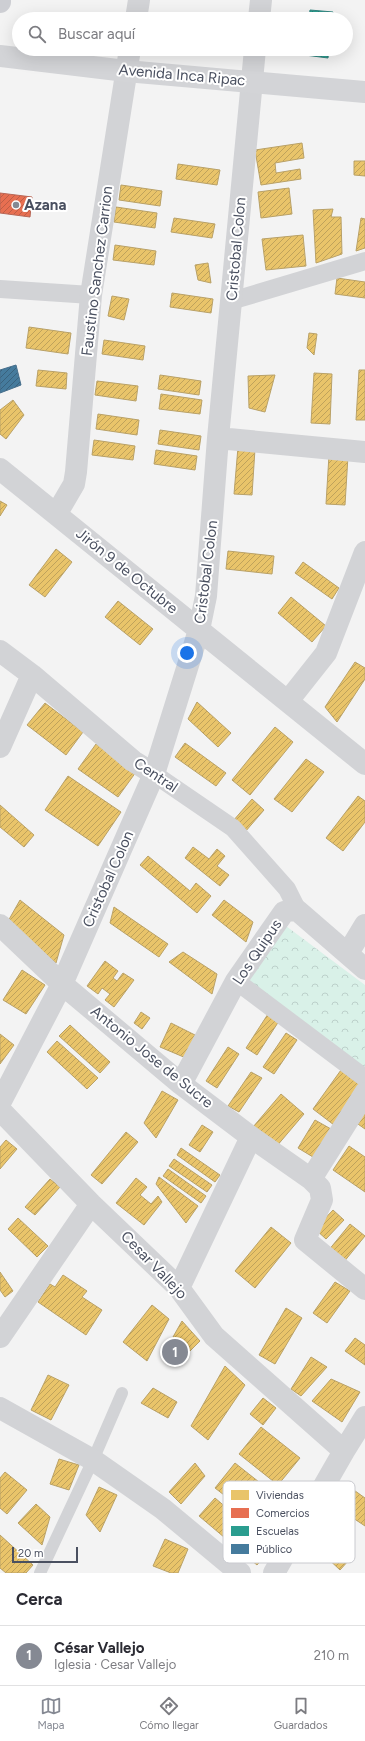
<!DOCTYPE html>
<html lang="es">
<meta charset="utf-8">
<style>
body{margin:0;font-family:Figtree,sans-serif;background:#f7f7f7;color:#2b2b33}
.scale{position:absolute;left:12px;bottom:10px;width:66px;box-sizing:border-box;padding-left:4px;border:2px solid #4a5060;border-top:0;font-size:11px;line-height:14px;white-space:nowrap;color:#4a5060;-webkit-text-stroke:3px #fff;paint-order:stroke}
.you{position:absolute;left:187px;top:653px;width:14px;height:14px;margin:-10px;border:3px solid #fff;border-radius:50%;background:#1a73e8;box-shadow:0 0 0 6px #1a73e833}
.badge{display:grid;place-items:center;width:26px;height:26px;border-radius:50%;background:#858993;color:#fff;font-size:13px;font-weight:700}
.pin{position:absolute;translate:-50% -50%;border:2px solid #fff;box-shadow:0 1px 4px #0006}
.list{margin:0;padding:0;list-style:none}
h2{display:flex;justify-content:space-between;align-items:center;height:52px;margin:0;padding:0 16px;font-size:17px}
h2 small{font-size:13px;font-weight:400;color:#7c7c81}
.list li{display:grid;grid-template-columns:26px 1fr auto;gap:12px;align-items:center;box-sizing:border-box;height:60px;padding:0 16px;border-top:1px solid #e1e1e2}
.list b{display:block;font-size:15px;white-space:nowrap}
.list p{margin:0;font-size:13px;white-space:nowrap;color:#7c7c81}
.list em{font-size:13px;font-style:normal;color:#7c7c81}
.icon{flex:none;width:22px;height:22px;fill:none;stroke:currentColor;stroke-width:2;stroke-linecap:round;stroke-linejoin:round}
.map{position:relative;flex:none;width:365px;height:1573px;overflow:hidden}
.search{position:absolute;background:#fff;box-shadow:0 4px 16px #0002;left:12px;right:12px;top:12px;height:44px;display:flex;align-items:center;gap:10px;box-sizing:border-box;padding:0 14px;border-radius:22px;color:#7c7c81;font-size:15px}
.sheet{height:112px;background:#fff}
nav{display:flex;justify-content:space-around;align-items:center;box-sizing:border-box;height:56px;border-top:1px solid #e1e1e2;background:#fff;font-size:11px;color:#7c7c81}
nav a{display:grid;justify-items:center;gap:2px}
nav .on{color:#858993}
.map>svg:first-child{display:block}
.park{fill:url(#park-crowns)}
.homes{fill:url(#homes-hatch);stroke:#b9a167}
.shops{fill:url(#shops-hatch);stroke:#b86656}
.schools{fill:url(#schools-hatch);stroke:#348681}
.public{fill:url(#public-hatch);stroke:#466e8b}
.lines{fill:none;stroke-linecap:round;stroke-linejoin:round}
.service{stroke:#d2d3d6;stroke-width:12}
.pedestrian{stroke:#d2d3d6;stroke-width:18}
.minor{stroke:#d2d3d6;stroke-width:22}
.secondary{stroke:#d3d4d7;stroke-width:22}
.primary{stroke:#cdced3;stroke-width:22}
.poi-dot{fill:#858993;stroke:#fff;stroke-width:1.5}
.labels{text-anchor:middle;stroke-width:4;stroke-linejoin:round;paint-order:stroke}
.street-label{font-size:15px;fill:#4a5060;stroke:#fff}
.poi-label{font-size:15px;font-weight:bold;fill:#4a5060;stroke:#fff;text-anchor:start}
.key{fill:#fff;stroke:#c9cacf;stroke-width:1}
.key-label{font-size:11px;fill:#4a5060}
</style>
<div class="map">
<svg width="365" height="1573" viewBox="0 0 365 1573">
<defs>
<pattern id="park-crowns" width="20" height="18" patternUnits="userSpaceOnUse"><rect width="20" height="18" fill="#d9f1e8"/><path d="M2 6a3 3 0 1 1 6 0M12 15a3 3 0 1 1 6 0" fill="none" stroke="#bcd0ca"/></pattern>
<pattern id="homes-hatch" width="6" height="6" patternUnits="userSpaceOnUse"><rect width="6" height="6" fill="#e9c46a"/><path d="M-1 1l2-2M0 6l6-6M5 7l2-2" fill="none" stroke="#bfa25b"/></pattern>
<pattern id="shops-hatch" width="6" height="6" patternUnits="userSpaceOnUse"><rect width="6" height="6" fill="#e76f51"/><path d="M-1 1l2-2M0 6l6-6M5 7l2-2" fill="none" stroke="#bd5e47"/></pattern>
<pattern id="schools-hatch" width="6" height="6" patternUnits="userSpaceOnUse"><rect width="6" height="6" fill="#2a9d8f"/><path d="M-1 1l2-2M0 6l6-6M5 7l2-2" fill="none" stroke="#268278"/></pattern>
<pattern id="public-hatch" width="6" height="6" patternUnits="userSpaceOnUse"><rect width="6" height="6" fill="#457b9d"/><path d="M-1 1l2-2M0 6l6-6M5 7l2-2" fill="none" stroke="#39627d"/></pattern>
</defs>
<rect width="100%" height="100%" fill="#f3f3f3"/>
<path class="park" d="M286 926 365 985V1070L242 978Z"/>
<path class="homes" d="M302 143 304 158 275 163 276 173 300 169 301 179 261 185 255 150Z
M354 161H365V176L354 175Z
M178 164 220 170 217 185 176 179Z
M121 185 162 191 160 206 119 200Z
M289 188 292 214 261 218 258 192Z
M116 207 157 213 155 228 114 222Z
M333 209 331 217H341L342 254 316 263 313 210Z
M174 218 215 224 212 238 171 232Z
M361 218 365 219V248L356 251Z
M303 235 306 266 266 270 262 239Z
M115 245 156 251 154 265 113 260Z
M208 263 211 283 198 280 195 265Z
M337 278 365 282V298L335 294Z
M172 293 213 299 211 313 170 307Z
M112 296 129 299 124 320 108 316Z
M29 327 71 333 68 354 26 348Z
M309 333 317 334 314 355 307 348Z
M104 340 145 346 143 360 102 354Z
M38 370 67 373 66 389 36 386Z
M359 370H365V420H356Z
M314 373 332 374 330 424 311 423Z
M160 375 201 381 199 395 158 389Z
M275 375 265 412 249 408 248 376Z
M97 381 138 386 136 401 95 395Z
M161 394 202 400 200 414 159 409Z
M13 400 24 415 6 439 0 434V410Z
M98 414 139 420 137 435 96 429Z
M160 430 201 436 199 450 158 444Z
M94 440 135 446 133 460 92 455Z
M238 447 255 449 252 495 234 494Z
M156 450 197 456 195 470 154 464Z
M329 455 348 456 345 505 326 504Z
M0 501 7 505 0 516Z
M56 549 72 562 45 597 29 585Z
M228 551 274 556 272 574 226 569Z
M303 562 339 588 332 599 295 573Z
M291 597 326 626 312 642 278 613Z
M118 601 153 629 140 645 105 617Z
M355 662 365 668V679L337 722 325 707Z
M197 702 231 733 218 747 188 719Z
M45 703 83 732 66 755 27 725Z
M275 727 293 742 250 795 232 780Z
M185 743 226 773 216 786 175 757Z
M96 744 136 772 118 797 78 769Z
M306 759 324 772 292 812 274 799Z
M68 776 121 812 98 846 45 810Z
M358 796 365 801V822L343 851 326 838Z
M252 799 264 810 245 832 233 821Z
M0 805 34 835 24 847 0 827Z
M193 847 209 859 217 849 225 856 217 866 229 875 220 886 185 858Z
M148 856 190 891 196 883 211 896 197 913 140 865Z
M20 900 64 935 56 963 7 923Z
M224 900 253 922 246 942 212 915Z
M114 907 168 944 159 957 110 923Z
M183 952 217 974 212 994 169 962Z
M105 961 118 971 113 978 117 981 123 973 134 980 114 1007 105 1000 110 994 102 988 98 994 87 986Z
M22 970 45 985 26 1014 3 1000Z
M141 1012 150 1018 142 1029 134 1023Z
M268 1014 279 1021 257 1055 246 1048Z
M171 1023 197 1036 186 1058 160 1047Z
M70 1025 110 1062 100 1073 59 1036Z
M286 1033 297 1040 274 1074 263 1067Z
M0 1034 14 1045 0 1064Z
M57 1041 98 1078 87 1089 47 1052Z
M228 1047 239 1054 217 1088 206 1081Z
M341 1070 362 1085 334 1125 313 1109Z
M251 1072 262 1078 239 1112 228 1106Z
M162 1091 178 1100 156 1138 144 1123Z
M281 1094 304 1114 276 1147 253 1127Z
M365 1107V1129L355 1122Z
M315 1120 331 1129 313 1157 298 1148Z
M202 1125 213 1132 200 1152 189 1145Z
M126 1132 138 1142 102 1184 91 1175Z
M6 1140 17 1149 0 1169V1147Z
M349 1146 365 1157V1192L333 1170Z
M181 1148 220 1175 215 1182 177 1155Z
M174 1159 212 1185 207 1192 169 1166Z
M168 1169 206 1196 201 1203 163 1176Z
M159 1177 198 1206 186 1223 156 1184Z
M136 1178 147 1187 140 1195 151 1204 158 1196 162 1202 144 1225 116 1203Z
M50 1179 60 1187 35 1215 25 1207Z
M333 1210 344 1220 326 1239 315 1229Z
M18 1218 48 1246 37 1257 8 1229Z
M350 1224 365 1236 343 1263 328 1251Z
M271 1227 291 1243 255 1288 235 1271Z
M0 1272 13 1291 5 1297 0 1290Z
M63 1275 87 1291 82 1297 102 1310 86 1335 38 1302 50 1284 55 1287Z
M335 1282 350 1291 327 1323 313 1313Z
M152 1305 169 1319 147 1361 123 1342Z
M286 1308 302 1318 275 1364 259 1355Z
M182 1321 200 1341 190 1351 173 1337Z
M355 1338 365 1345V1365L345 1351Z
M311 1357 327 1367 301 1396 291 1389Z
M225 1366 245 1385 208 1440 191 1426Z
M48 1375 69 1385 51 1420 31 1410Z
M331 1379 360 1392 342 1422 312 1401Z
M153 1388 177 1402 168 1418 141 1403Z
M263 1398 276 1408 263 1425 250 1414Z
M261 1427 300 1458 278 1485 239 1454Z
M59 1459 79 1465 69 1490 50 1484Z
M195 1463 205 1476 181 1504 169 1492Z
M235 1463 293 1509 273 1533 215 1488Z
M5 1472 27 1490 7 1514 0 1508V1478Z
M99 1487 117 1495 100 1532 86 1515Z
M351 1488 365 1498V1526L338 1508Z
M215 1498 273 1547 257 1565 199 1516Z
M36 1504 50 1517 42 1545 18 1523Z
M0 1535 33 1565 26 1573H6L0 1568Z
M165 1539 188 1549 178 1573H171L153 1566Z
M333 1544 349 1560 340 1570 323 1554Z"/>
<path class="shops" d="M0 193 32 197 30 217 0 213Z"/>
<path class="schools" d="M310 10 333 12 332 19H309Z
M306 49H329L328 58 305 55Z"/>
<path class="public" d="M16 365 21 385 0 393V370Z"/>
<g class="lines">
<path class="service" d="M40 1573 93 1460 122 1393"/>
<path class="pedestrian" d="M0 289 91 295
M231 301 365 261
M154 774 233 828 287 889 298 911
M236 981 365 1078"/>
<path class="minor" d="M136 19 139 0
M259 19 261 0
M218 438 365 452
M0 469 365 764
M57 513 74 484 76 472 91 295 130 49
M0 651 32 675 133 761 154 774
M288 701 326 653 365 552
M0 747 32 675
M0 925 62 984 181 1084 251 1137 311 1179 320 1188 322 1200 305 1240 365 1289
M348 953 365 925
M181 1084 236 981 284 912 291 910 298 911 365 969
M0 1103 62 984 154 774 199 630 206 596 218 438 255 49
M0 1110 91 1204 179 1288 214 1336 344 1451
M311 1179 365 1093
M179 1288 251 1137
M0 1337 91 1204
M0 1408 93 1460 163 1509 240 1573
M274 1573 344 1451 365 1417"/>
<path class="secondary" d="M0 56 126 71 365 92"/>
<path class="primary" d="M0 2V0"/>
</g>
<circle class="poi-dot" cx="16" cy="205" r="4"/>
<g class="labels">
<g class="street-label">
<text transform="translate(182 75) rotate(5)" y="5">Avenida Inca Ripac</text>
<text transform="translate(236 249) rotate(-85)" y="5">Cristobal Colon</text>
<text transform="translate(97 271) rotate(-83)" y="5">Faustino Sanchez Carrion</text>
<text transform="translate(127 571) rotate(39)" y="5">Jirón 9 de Octubre</text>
<text transform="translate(206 572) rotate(-83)" y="5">Cristobal Colon</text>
<text transform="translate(156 775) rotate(34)" y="5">Central</text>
<text transform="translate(108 879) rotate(-66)" y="5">Cristobal Colon</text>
<text transform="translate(257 952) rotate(-56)" y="5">Los Quipus</text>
<text transform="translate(152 1057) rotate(39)" y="5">Antonio Jose de Sucre</text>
<text transform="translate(154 1265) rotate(46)" y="5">Cesar Vallejo</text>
</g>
<g class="poi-label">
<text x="24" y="210">Azana</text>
</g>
</g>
<rect x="223" y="1481" width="132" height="82" rx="6" class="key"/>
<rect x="231" y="1490" width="18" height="10" fill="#e9c46a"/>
<rect x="231" y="1508" width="18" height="10" fill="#e76f51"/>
<rect x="231" y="1526" width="18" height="10" fill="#2a9d8f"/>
<rect x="231" y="1544" width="18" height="10" fill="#457b9d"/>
<g class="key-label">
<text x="256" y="1499">Viviendas</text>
<text x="256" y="1517">Comercios</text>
<text x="256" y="1535">Escuelas</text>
<text x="256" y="1553">Público</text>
</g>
</svg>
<div class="scale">20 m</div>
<div class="you"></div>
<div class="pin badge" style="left:175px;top:1352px">1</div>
<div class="search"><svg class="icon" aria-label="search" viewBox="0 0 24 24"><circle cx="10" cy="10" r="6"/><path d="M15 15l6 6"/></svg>Buscar aquí</div>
</div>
<section class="sheet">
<h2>Cerca<small></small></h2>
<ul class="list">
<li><span class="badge">1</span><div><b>César Vallejo</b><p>Iglesia · Cesar Vallejo</p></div><em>210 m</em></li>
</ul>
</section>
<nav>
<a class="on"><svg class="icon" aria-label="map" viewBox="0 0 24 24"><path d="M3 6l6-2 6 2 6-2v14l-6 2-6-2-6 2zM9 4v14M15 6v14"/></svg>Mapa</a>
<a><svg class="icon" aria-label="directions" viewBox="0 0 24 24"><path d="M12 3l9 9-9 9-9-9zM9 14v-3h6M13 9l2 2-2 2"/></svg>Cómo llegar</a>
<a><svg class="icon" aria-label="saved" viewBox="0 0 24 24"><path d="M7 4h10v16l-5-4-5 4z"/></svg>Guardados</a>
</nav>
